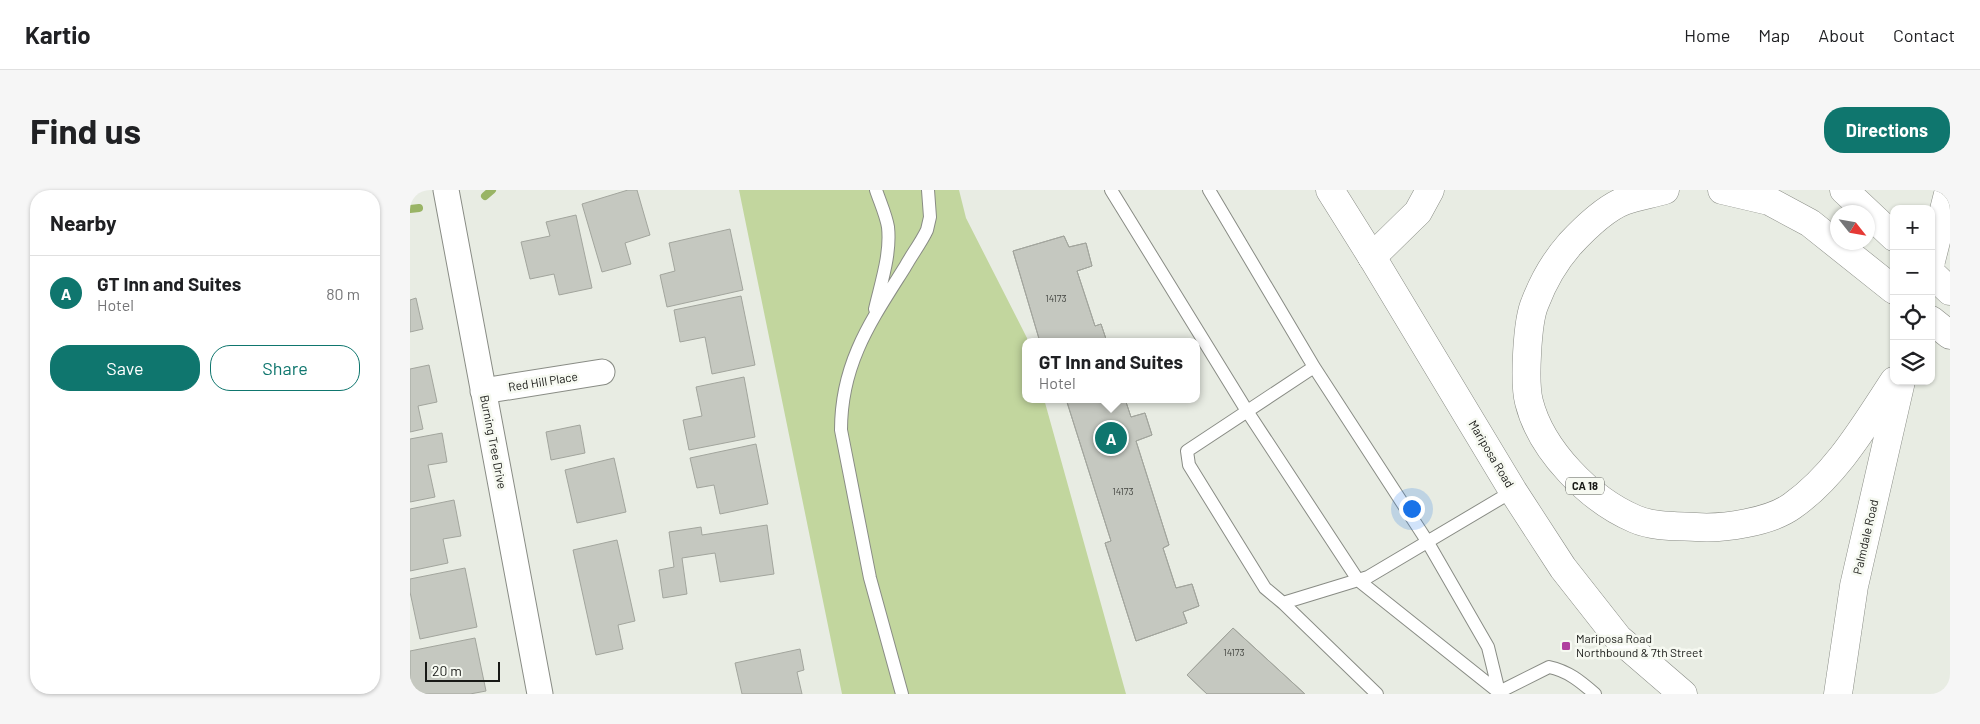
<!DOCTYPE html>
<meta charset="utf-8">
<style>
body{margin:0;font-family:Barlow,sans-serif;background:#f6f6f6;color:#202124}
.controls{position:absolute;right:15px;top:15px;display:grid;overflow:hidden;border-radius:10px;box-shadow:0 1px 4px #0004}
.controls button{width:45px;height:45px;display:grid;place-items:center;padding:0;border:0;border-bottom:1px solid #e0e0e0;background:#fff;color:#202124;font:25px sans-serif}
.compass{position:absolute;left:1420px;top:15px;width:45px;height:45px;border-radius:50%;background:#fff;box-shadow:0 1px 4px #0004;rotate:121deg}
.scale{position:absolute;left:15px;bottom:12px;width:75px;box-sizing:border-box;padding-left:5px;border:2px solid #181916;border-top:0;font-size:14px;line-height:18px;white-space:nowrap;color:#181916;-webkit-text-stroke:4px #f6f9f1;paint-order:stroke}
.you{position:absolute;left:1001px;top:318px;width:18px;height:18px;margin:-12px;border:4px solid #fff;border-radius:50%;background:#1a73e8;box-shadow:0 0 0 8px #1a73e833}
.badge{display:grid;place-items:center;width:32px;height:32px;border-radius:50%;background:#0f766e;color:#fff;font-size:16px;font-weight:700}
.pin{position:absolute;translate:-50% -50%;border:2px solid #fff;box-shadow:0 1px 5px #0006}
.popup{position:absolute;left:612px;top:148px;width:178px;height:65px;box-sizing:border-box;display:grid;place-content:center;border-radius:10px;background:#fff;filter:drop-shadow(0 1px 4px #0005);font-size:16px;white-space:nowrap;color:#757577}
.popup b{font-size:19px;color:#202124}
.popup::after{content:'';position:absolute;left:50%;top:100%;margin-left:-10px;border:10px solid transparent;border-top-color:#fff}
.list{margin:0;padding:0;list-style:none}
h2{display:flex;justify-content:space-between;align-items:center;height:65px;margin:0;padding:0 20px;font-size:21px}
h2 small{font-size:16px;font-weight:400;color:#757577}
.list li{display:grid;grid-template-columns:32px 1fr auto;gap:15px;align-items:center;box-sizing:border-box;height:75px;padding:0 20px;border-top:1px solid #e0e0e0}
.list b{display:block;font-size:19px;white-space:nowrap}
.list p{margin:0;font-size:16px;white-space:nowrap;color:#757577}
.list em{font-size:16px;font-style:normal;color:#757577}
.actions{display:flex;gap:10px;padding:15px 20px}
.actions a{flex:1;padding:11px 0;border:1px solid #0f766e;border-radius:20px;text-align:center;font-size:18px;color:#0f766e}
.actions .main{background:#0f766e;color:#fff}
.icon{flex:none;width:28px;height:28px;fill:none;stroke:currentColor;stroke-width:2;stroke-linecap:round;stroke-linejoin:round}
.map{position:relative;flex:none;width:1540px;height:504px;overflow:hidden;border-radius:20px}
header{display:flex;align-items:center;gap:30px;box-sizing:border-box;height:70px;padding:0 25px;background:#fff;border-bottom:1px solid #e0e0e0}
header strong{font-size:24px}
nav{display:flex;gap:28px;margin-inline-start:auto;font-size:18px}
.intro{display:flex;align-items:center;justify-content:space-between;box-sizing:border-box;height:120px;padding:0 30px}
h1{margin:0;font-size:35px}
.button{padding:12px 22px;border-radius:20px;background:#0f766e;color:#fff;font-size:18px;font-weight:700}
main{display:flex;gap:30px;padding:0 30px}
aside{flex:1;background:#fff;border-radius:20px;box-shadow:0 1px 4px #0004}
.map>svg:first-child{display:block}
.green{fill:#c2d69e}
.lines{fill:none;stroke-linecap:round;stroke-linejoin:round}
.stream{stroke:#99b465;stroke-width:8}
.building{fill:#c5c8c0;stroke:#a2a59d}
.lane-casing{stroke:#898c85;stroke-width:14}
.street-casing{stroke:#898c85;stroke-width:27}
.secondary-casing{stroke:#898c85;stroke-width:29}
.primary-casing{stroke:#898c85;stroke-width:29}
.highway-casing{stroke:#898c85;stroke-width:29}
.lane{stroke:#fff;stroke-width:12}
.street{stroke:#fff;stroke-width:25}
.secondary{stroke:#fff;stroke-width:28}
.primary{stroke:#fff;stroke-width:28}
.highway{stroke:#fff;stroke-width:28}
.highway-bridge-casing{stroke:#898c85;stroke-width:29;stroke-linecap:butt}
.highway-bridge{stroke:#fff;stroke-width:28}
.poi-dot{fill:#b142a0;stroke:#f6f9f1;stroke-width:2}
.labels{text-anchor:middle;stroke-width:5;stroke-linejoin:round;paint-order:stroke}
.number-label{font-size:10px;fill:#434540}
.shield{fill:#f6f9f1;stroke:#5b5c58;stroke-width:1}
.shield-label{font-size:11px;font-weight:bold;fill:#181916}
.street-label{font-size:12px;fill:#181916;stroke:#f6f9f1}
.poi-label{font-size:12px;fill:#181916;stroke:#f6f9f1;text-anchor:start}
</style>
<header>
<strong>Kartio</strong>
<nav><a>Home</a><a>Map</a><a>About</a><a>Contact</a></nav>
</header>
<div class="intro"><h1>Find us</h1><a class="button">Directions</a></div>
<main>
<aside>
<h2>Nearby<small></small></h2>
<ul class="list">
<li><span class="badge">A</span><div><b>GT Inn and Suites</b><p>Hotel</p></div><em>80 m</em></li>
</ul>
<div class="actions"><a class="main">Save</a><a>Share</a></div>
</aside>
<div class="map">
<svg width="1540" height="504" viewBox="0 0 1540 504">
<rect width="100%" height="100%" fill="#e8ece3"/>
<path class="green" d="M329 0H549L556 28 617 148 616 209H634L716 504H432Z"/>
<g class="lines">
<path class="stream" d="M75 6 82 0
M0 19 9 18"/>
</g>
<path class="building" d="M218 0H227L240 45 215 53 221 74 192 82 172 14Z
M166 25 182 98 149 105 144 84 120 89 111 52 140 46 136 32Z
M320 39 333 100 257 117 250 85 265 81 259 53Z
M654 46 659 57 676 53 682 76 667 81 685 136 691 134 697 152H630L603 61Z
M654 46 659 57 676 53 682 76 667 81 685 136 691 134 697 152H630L603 61Z
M331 106 345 175 302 184 295 147 270 152 264 120Z
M6 108 13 139 0 142V110Z
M19 175 27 212 8 216 13 239 0 242V179Z
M334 187 345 247 279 260 273 230 292 226 286 197Z
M656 209H715L721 227 735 223 742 245 726 251 759 355 753 358 766 398 782 394 789 416 773 422 777 433 726 451 695 353 701 351Z
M656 209H715L721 227 735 223 742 245 726 251 759 355 753 358 766 398 782 394 789 416 773 422 777 433 726 451 695 353 701 351Z
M170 235 175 263 141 270 136 242Z
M32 243 37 272 18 275 25 307 0 312V249Z
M346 254 358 314 310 324 304 295 287 298 280 268Z
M204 268 216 322 167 333 155 280Z
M44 310 51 346 33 349 38 373 0 381V319Z
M357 335 364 384 310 392 305 363 272 368 277 404 253 408 249 380 264 377 259 342 291 337 292 345Z
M207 350 225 431 208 435 213 459 186 465 163 360Z
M55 378 67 437 10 449 0 402V389Z
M823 438 895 504H797L777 485Z
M823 438 895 504H797L777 485Z
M65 448 76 501 60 504H0V461Z
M390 459 394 480 387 482 392 504H332L325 473Z"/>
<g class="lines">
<g class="lane-casing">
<path id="lane" d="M701 0 837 221 948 390 1091 504
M799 0 904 177 1017 351 1078 457 1089 502 1139 477C1158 481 1170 491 1185 504
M465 119C471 93 481 64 478 37 476 25 470 12 466 0
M904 177 777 261 779 275 855 398 873 413 958 387 1103 301
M873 413 967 504
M492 504 460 388 431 240C431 173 461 131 495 77 502 64 511 53 517 40L520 27 518 0"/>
</g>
<g class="street-casing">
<path id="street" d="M36 0 130 504
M73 201 192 182"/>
</g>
<g class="secondary-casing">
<path id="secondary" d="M920 0 962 67"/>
</g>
<g class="primary-casing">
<path id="primary" d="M962 67 1103 301 1153 378 1208 448 1273 504
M1428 504 1444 396 1491 191"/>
</g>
<g class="highway-casing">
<path id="highway" d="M1255 0C1242 4 1227 6 1214 11 1196 18 1174 39 1160 54 1145 71 1133 92 1125 113 1117 131 1114 193 1119 212 1131 260 1180 310 1225 329 1243 337 1267 336 1286 337 1313 339 1360 332 1382 316 1426 285 1455 235 1484 191
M1312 0 1359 11 1400 33 1484 100
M1434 0 1484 47
M962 67 1008 22 1020 0
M1521 83 1540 101
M1521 130 1540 145"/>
</g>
<use href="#lane" class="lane"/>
<use href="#street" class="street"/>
<use href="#secondary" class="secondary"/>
<use href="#primary" class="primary"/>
<use href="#highway" class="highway"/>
<g class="highway-bridge-casing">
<path id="highway-bridge" d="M1521 71 1539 0"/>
</g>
<use href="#highway-bridge" class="highway-bridge"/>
</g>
<rect class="poi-dot" x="1151" y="451" width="10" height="10" rx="2.5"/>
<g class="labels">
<g class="number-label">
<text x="646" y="112">14173</text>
<text x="713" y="305">14173</text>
<text x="824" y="466">14173</text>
</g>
<rect class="shield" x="1156" y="287.5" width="38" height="17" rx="4"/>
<g class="shield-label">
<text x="1175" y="300">CA 18</text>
</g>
<g class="street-label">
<text transform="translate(133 192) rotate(-9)" y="4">Red Hill Place</text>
<text transform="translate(83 252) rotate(79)" y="4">Burning Tree Drive</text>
<text transform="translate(1081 264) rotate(59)" y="4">Mariposa Road</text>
<text transform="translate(1456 347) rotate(-77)" y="4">Palmdale Road</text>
</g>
<g class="poi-label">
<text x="1166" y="453">Mariposa Road<tspan x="1166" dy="14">Northbound &amp; 7th Street</tspan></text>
</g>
</g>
</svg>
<div class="controls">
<button>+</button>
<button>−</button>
<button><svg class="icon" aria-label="locate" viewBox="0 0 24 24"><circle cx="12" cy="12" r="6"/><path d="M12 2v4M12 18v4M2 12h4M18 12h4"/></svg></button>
<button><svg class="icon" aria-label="layers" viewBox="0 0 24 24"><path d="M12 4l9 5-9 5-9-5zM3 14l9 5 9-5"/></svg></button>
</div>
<svg class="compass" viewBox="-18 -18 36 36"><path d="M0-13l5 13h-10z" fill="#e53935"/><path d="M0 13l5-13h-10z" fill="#757577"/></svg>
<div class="scale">20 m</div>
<div class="you"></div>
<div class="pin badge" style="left:701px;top:248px">A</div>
<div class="popup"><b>GT Inn and Suites</b>Hotel</div>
</div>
</main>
